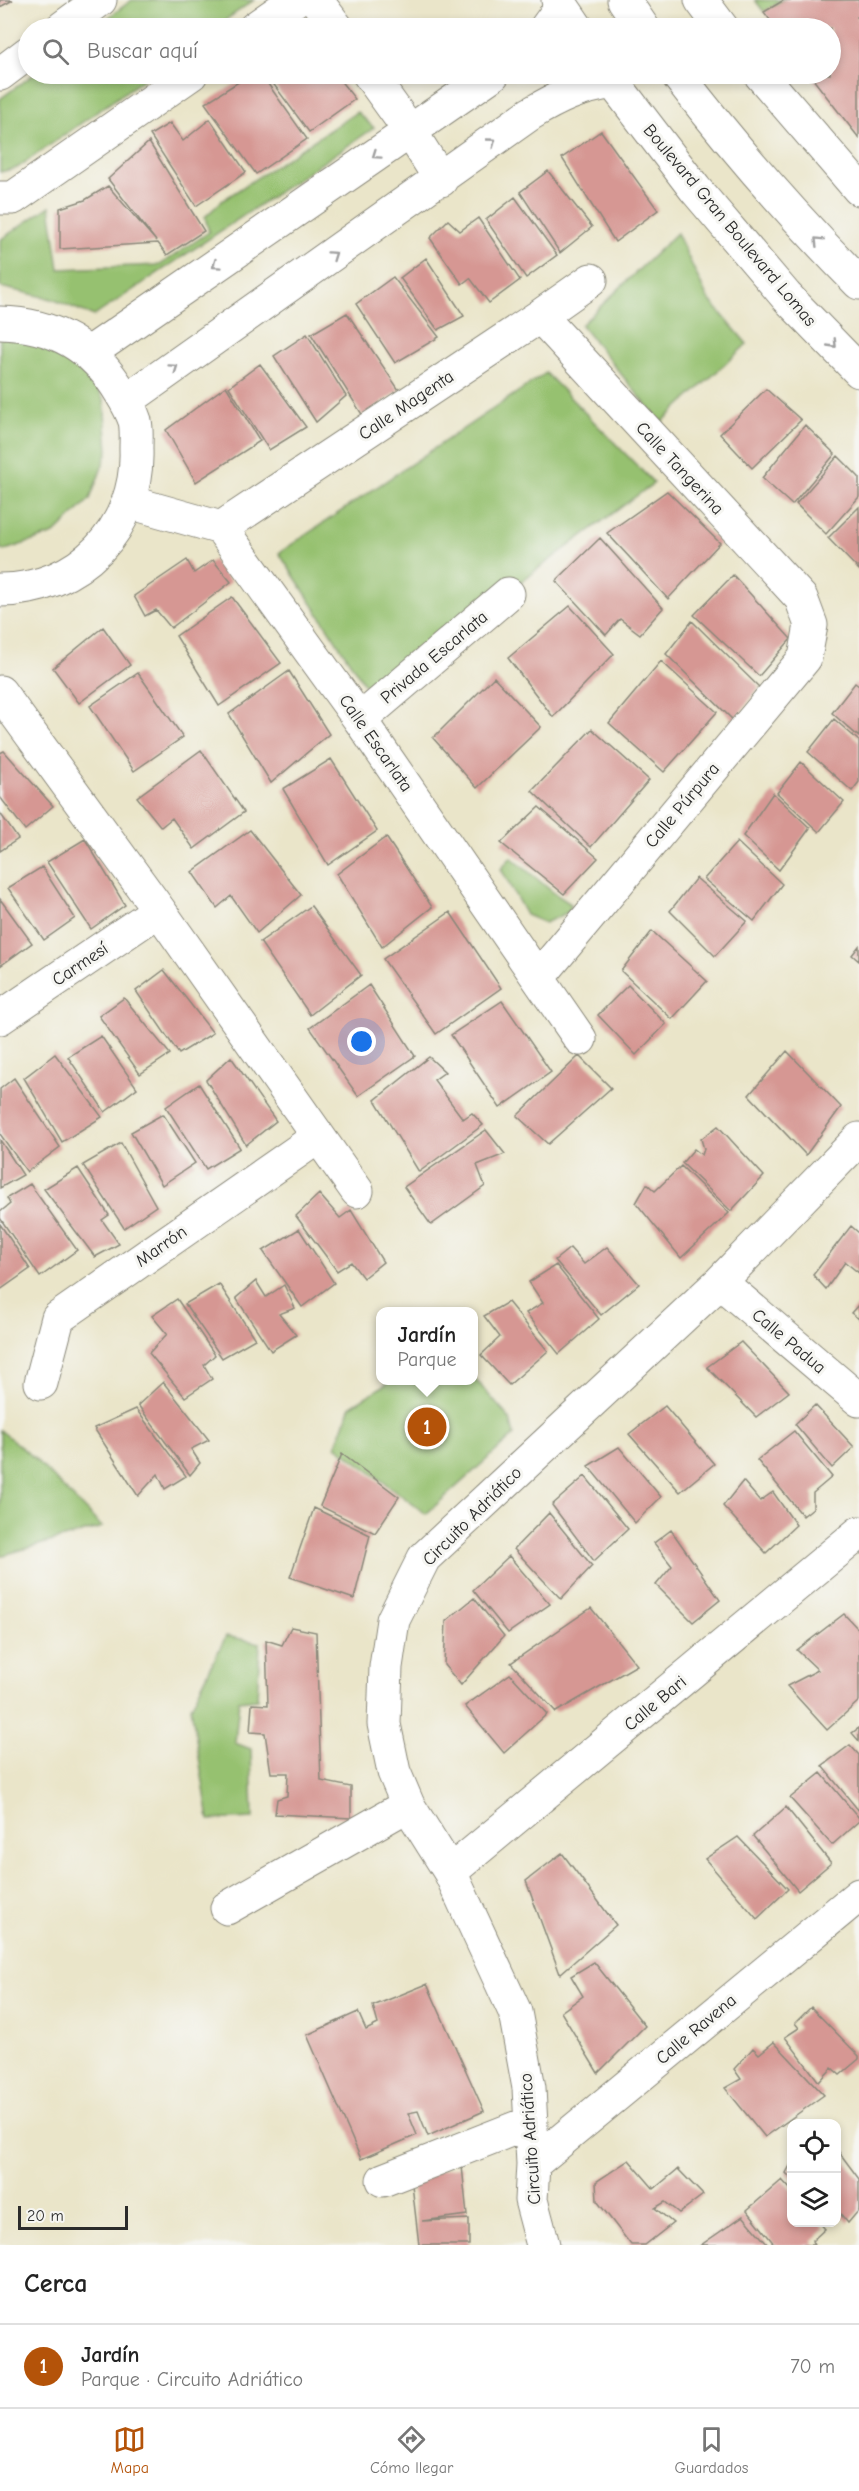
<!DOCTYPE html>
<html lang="es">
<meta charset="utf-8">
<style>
body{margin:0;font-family:"Comic Neue",sans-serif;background:#f2f2f2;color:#222}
.controls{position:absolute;right:18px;bottom:18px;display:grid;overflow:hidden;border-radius:12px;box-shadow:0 3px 9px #0003}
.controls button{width:54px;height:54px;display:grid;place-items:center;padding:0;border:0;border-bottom:2px solid #e0e0e0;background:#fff;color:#222;font:30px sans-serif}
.scale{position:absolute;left:18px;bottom:15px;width:110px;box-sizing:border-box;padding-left:6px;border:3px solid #2b2b2b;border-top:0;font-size:16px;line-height:21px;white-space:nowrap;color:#2b2b2b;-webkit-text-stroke:4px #f6f6f2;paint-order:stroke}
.you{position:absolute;left:362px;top:1042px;width:21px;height:21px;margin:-15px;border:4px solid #fff;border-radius:50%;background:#1a73e8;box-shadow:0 0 0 9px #1a73e833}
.badge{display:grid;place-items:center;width:39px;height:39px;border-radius:50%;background:#b45309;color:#fff;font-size:20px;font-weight:700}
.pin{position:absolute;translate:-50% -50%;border:3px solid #fff;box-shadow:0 2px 6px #0006}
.popup{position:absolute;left:376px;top:1307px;width:102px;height:78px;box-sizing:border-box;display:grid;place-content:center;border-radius:12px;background:#fff;filter:drop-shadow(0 2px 4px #0005);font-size:20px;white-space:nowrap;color:#767676}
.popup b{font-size:22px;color:#222}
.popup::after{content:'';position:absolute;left:50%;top:100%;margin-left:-12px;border:12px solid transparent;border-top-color:#fff}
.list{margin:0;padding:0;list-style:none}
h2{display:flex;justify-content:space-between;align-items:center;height:78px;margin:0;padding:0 24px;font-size:26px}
h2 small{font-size:20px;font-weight:400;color:#767676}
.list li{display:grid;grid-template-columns:39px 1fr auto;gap:18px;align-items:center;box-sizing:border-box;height:84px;padding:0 24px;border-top:2px solid #e0e0e0}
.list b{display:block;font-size:22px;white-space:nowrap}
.list p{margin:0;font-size:20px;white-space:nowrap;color:#767676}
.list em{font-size:20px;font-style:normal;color:#767676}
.icon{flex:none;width:33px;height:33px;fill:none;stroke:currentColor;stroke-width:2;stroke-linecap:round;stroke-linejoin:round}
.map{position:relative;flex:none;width:859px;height:2245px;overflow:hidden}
.search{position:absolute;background:#fff;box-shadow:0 3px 9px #0003;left:18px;right:18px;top:18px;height:66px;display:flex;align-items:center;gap:15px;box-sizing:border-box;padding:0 21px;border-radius:33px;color:#767676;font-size:22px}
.sheet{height:162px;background:#fff}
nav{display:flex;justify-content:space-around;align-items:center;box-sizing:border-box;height:84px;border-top:2px solid #e0e0e0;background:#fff;font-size:16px;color:#767676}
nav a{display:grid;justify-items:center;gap:3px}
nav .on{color:#b45309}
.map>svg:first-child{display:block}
.green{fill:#96c16f;stroke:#60764d;stroke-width:1.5}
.building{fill:#d69793}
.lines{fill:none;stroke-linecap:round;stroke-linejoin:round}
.minor-casing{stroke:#8a887a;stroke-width:35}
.major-casing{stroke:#8a887a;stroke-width:35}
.minor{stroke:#fff;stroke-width:33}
.major{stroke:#fff;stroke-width:33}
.oneway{stroke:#a0a0a0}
.labels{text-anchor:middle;stroke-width:6;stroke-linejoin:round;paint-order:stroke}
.street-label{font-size:18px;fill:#2b2b2b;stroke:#f6f6f2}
</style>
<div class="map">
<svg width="859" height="2245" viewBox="0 0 859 2245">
<rect width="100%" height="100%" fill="#f6f6f2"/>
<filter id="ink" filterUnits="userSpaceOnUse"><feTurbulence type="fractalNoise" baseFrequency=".0167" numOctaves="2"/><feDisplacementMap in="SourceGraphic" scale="12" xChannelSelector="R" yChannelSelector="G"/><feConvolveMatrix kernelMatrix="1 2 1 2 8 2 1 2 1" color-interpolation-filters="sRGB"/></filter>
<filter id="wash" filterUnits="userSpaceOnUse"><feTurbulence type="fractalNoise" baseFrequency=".008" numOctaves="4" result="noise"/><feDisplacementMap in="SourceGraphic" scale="24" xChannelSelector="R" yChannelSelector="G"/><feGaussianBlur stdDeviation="1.35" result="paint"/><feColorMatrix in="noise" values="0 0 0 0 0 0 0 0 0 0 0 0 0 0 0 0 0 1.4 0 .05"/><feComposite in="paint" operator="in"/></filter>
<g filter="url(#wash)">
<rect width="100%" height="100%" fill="#eae5c9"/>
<path class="green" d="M132 0H254L214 28H94Z
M755 0H784L764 12Z
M34 74H151L17 168 0 172V99Z
M357 112 374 128 94 316 52 299 0 287V240L50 206 59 269 160 265 209 232 205 217 223 200Z
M677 233 707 297 747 344 661 423 581 325Z
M0 323 78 356 104 400 108 451 90 499 54 534 5 550 0 549Z
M546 373 654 483 370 693 279 553Z
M511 857 554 893 571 904 569 912 545 923 526 915 501 869Z
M474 1378 510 1419 514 1435 426 1514 336 1446 351 1406 391 1381 474 1380Z
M0 1430 34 1458 102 1527 0 1556Z
M226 1636 260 1643 257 1699 239 1701 235 1743 251 1749 253 1818 209 1820 191 1707Z"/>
<g id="blocks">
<path class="building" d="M0 0H13L0 7Z
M784 0H859V16L857 17 859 20V138L809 74H830V28H776L764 12Z
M251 74H261L307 139 256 174 205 103Z
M266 74H335L355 99 309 132Z
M210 119 246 172 196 206 150 135 170 123 183 141Z
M601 131 658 210 615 242 562 158Z
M149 142 204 231 167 255 158 243 60 249V208L85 200 108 186 156 241 108 179Z
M548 171 592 227 560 253 520 192Z
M515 197 557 255 526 278 486 220Z
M478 218 520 280 489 303 470 278 462 284 430 238 448 220 460 231Z
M426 258 464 316 438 330 400 278Z
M393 277 439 337 395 363 356 304Z
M347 313 399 390 363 416 311 334Z
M307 334 346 396 316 422 274 356Z
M260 364 306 427 269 450 229 387Z
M226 386 260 441 196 482 166 430Z
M766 389 801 420 752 468 720 434Z
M805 425 835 454 792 505 762 478Z
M838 456 859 477V497L826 534 796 504Z
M667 491 720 543 668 599 607 533Z
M859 507V570L828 538Z
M600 538 663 608 640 634 620 619 606 635 556 581Z
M187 560 194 573 213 560 231 582 171 628 156 610 145 616 134 596Z
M733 575 791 639 759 676 694 615Z
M232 597 281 663 219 706 176 636Z
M570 606 614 654 553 717 508 658Z
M692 621 759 687 734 721 666 654Z
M103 627 130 665 79 703 53 668Z
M661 661 717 712 664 772 609 723Z
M289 671 329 734 271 783 229 714Z
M138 673 183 737 134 771 90 706Z
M494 677 541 727 477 788 433 738Z
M855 683 859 686V737L832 713Z
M834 719 859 741V782L852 791 808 752Z
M592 729 649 780 591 847 532 791Z
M201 750 244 812 194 849 172 818 161 827 137 797Z
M4 751 53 806 25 830 0 797V753Z
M331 759 377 831 328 865 283 789Z
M801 762 844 802 819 832 777 793Z
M773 793 810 828 779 870 743 836Z
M539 807 598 858 564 894 501 843Z
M0 813 18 839 0 851Z
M250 830 301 895 257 933 231 896 217 908 192 872Z
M386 837 432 907 382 947 337 874Z
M85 839 125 905 91 929 47 862Z
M737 842 782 884 754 921 704 879Z
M42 867 75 918 44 940 8 888Z
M696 878 747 921 715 956 670 911Z
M0 899 32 943 0 966Z
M311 906 361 975 310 1015 260 942Z
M450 912 501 988 436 1034 383 959Z
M652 931 707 981 672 1019 621 971Z
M859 946V961L852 955Z
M164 970 213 1033 179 1054 136 991Z
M369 985 415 1056 358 1096 310 1028Z
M628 985 666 1024 636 1055 598 1015Z
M124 998 170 1054 140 1074 99 1016Z
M502 1001 551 1072 500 1108 451 1035Z
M101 1036 137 1088 105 1112 68 1057Z
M787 1051 841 1107 806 1155 749 1095Z
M55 1054 102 1117 62 1142 24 1078Z
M579 1056 611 1088 548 1144 517 1116Z
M231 1057 276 1121 246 1145 206 1080Z
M429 1057 445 1072 434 1080 463 1119 472 1113 483 1125 419 1172 375 1100Z
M14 1078 60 1147 27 1172 0 1134V1089Z
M199 1084 240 1148 206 1169 166 1107Z
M163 1114 195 1163 162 1185 131 1132Z
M718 1126 764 1176 731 1211 682 1163 694 1149 702 1155 704 1149 701 1139Z
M486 1130 505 1154 477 1165 485 1186 431 1225 404 1187Z
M0 1140 23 1175 0 1188Z
M121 1143 156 1206 124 1228 83 1165Z
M681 1166 729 1213 681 1258 636 1203 647 1184 655 1191Z
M78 1168 109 1215 102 1220 119 1244 95 1257 44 1189Z
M30 1184 77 1250 40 1277 0 1218V1212L10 1204 7 1198Z
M319 1194 340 1218 351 1210 383 1262 363 1278 351 1262 337 1271 296 1216Z
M0 1224 30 1269 0 1290Z
M851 1226 859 1233V1273L845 1262 826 1289 813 1275Z
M299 1229 334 1283 302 1307 263 1251Z
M607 1247 639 1284 601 1315 555 1260 570 1248 584 1264Z
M556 1265 599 1319 559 1354 526 1313 543 1303 529 1282Z
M256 1281 266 1297 284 1285 295 1308 279 1314 296 1335 271 1351 236 1298Z
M219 1284 255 1339 222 1358 185 1304Z
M177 1299 215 1355 204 1365 212 1379 185 1397 149 1353 167 1334 152 1316Z
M508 1302 548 1351 509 1385 481 1355 500 1337 484 1316Z
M859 1304V1319L851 1313Z
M741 1342 789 1392 756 1417 707 1367Z
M163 1382 209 1440 191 1449 200 1463 190 1475 138 1405Z
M815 1405 854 1447 832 1468 795 1424Z
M665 1406 714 1464 680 1492 629 1434Z
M136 1409 186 1476 165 1489 158 1474 138 1496 94 1428Z
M794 1431 832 1477 813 1493V1508L803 1516 757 1460Z
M619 1447 661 1497 635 1523 588 1466Z
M342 1454 399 1497 375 1533 320 1506Z
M585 1476 628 1529 594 1561 552 1505Z
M743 1481 760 1501 773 1492 796 1525 766 1553 723 1506Z
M314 1508 370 1535 354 1599 290 1577Z
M549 1513 592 1566 561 1599 514 1549Z
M671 1530 720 1600 693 1622 656 1585 672 1566 654 1543Z
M509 1556 550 1604 508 1633 473 1590Z
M474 1598 504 1636 461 1685 444 1665 446 1621Z
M591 1608 637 1665 556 1712 511 1663Z
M844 1614 859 1630V1701L827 1730 787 1686 818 1670 797 1650Z
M291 1627 316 1632 321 1781 351 1787V1818L275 1814 277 1799 287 1796 288 1773H271L265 1733 250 1732 252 1704 268 1705 266 1640 282 1645Z
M510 1674 547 1714 504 1753 465 1706Z
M859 1728V1741L852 1733Z
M850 1745 859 1755V1811L822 1766Z
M821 1773 859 1818V1821L832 1845 790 1798Z
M786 1807 831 1863 798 1891 753 1836Z
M738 1837 788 1889 757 1919 705 1859Z
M562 1853 616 1925 560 1974 526 1881Z
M594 1962 645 2026 598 2073 561 2012 583 1996 571 1976Z
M427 1984 484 2111 428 2136 418 2111 408 2113 417 2135 361 2159 307 2035 358 2012 366 2030 378 2024 373 2006Z
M811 2007 859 2056V2059L840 2075 832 2068 819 2082 785 2037 799 2028 795 2023Z
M774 2042 824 2095 765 2137 725 2088 741 2079 734 2069 753 2048 759 2054Z
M836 2148 859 2179V2210L848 2223 839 2212 836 2214Z
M629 2160 654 2189 678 2169 703 2195 679 2213 665 2202 655 2208 673 2223 645 2245H631L597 2201 596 2182Z
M792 2162V2179L786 2173Z
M462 2166 467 2215 422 2221 469 2219V2245H419L411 2176Z
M782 2180 792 2191V2222H819L825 2229 812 2241 814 2245H775L747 2210Z
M743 2216 768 2245H701Z"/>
</g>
</g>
<g filter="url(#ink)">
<use href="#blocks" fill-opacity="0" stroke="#8a887a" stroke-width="1.5"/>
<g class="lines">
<g class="minor-casing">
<path id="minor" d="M316 0 337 28
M701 0 722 28
M62 28 100 0
M255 28 295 0
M546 28 562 6
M0 74 28 53
M369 74 410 131 441 180
M760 74 859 189
M0 198H13L191 74
M0 323C54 324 93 346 121 393 126 401 132 412 135 421 137 430 136 440 136 449 139 528 79 590 0 590
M88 354 493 74
M126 401 530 114C560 96 578 88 613 82
M129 502 221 528 360 720 580 1039
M221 528 540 316 591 280
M0 692 159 910 357 1191
M360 720 508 594
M538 978 805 658 811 625 801 598 540 316
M0 1018 159 910
M720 1282 859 1400
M41 1383 58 1318 318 1137
M450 1872 859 1533
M227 1908 408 1805
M533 2164 859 1895
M383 2180 531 2122
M543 2245 531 2200 533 2164 529 2088 515 2012 450 1872 408 1805 394 1772 384 1724 386 1667 393 1620 424 1558 720 1282 859 1139"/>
</g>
<g class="major-casing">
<path id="major" d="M558 0 577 28
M624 0 643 28
M607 74 695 189 786 296 859 371
M677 74C733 147 794 217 859 283"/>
</g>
<use href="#minor" class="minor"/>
<use href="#major" class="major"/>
</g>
<defs><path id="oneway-chevron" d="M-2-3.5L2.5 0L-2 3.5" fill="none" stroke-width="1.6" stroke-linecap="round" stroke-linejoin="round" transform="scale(1.5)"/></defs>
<g class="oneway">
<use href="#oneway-chevron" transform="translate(492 142) rotate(-36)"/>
<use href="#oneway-chevron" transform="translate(376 155) rotate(145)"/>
<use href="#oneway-chevron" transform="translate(818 241) rotate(-135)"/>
<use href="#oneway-chevron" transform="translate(333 255) rotate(-35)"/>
<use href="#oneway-chevron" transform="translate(216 265) rotate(145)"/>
<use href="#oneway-chevron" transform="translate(833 344) rotate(46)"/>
<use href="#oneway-chevron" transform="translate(174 368) rotate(-35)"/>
</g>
</g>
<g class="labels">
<g class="street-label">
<text transform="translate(730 225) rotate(50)" y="6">Boulevard Gran Boulevard Lomas</text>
<text transform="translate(406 405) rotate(-34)" y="6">Calle Magenta</text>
<text transform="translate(680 468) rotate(47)" y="6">Calle Tangerina</text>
<text transform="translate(434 657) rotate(-40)" y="6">Privada Escarlata</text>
<text transform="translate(376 743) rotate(55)" y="6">Calle Escarlata</text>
<text transform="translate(682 805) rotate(-50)" y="6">Calle Púrpura</text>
<text transform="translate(80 964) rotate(-34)" y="6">Carmesí</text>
<text transform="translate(161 1246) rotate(-35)" y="6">Marrón</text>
<text transform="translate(789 1341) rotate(40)" y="6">Calle Padua</text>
<text transform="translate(472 1516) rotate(-45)" y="6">Circuito Adriático</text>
<text transform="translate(655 1703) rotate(-40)" y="6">Calle Bari</text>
<text transform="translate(696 2029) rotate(-40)" y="6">Calle Ravena</text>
<text transform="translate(530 2139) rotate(-94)" y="6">Circuito Adriático</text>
</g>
</g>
</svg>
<div class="controls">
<button><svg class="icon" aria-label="locate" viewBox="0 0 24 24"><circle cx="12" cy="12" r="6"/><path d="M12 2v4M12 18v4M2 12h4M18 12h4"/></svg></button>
<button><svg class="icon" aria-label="layers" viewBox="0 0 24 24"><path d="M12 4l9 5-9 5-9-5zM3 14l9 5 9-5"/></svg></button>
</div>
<div class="scale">20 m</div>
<div class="you"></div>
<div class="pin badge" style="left:427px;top:1427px">1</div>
<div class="popup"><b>Jardín</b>Parque</div>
<div class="search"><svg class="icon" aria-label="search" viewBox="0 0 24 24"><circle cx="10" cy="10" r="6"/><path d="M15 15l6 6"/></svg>Buscar aquí</div>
</div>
<section class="sheet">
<h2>Cerca<small></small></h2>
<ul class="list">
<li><span class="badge">1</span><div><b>Jardín</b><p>Parque · Circuito Adriático</p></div><em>70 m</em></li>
</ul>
</section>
<nav>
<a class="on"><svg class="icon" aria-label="map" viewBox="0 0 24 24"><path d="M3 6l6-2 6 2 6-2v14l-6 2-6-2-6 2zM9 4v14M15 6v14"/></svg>Mapa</a>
<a><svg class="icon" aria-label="directions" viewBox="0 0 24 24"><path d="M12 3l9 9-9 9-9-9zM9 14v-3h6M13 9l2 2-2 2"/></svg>Cómo llegar</a>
<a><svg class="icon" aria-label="saved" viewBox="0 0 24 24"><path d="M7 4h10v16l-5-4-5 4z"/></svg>Guardados</a>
</nav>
